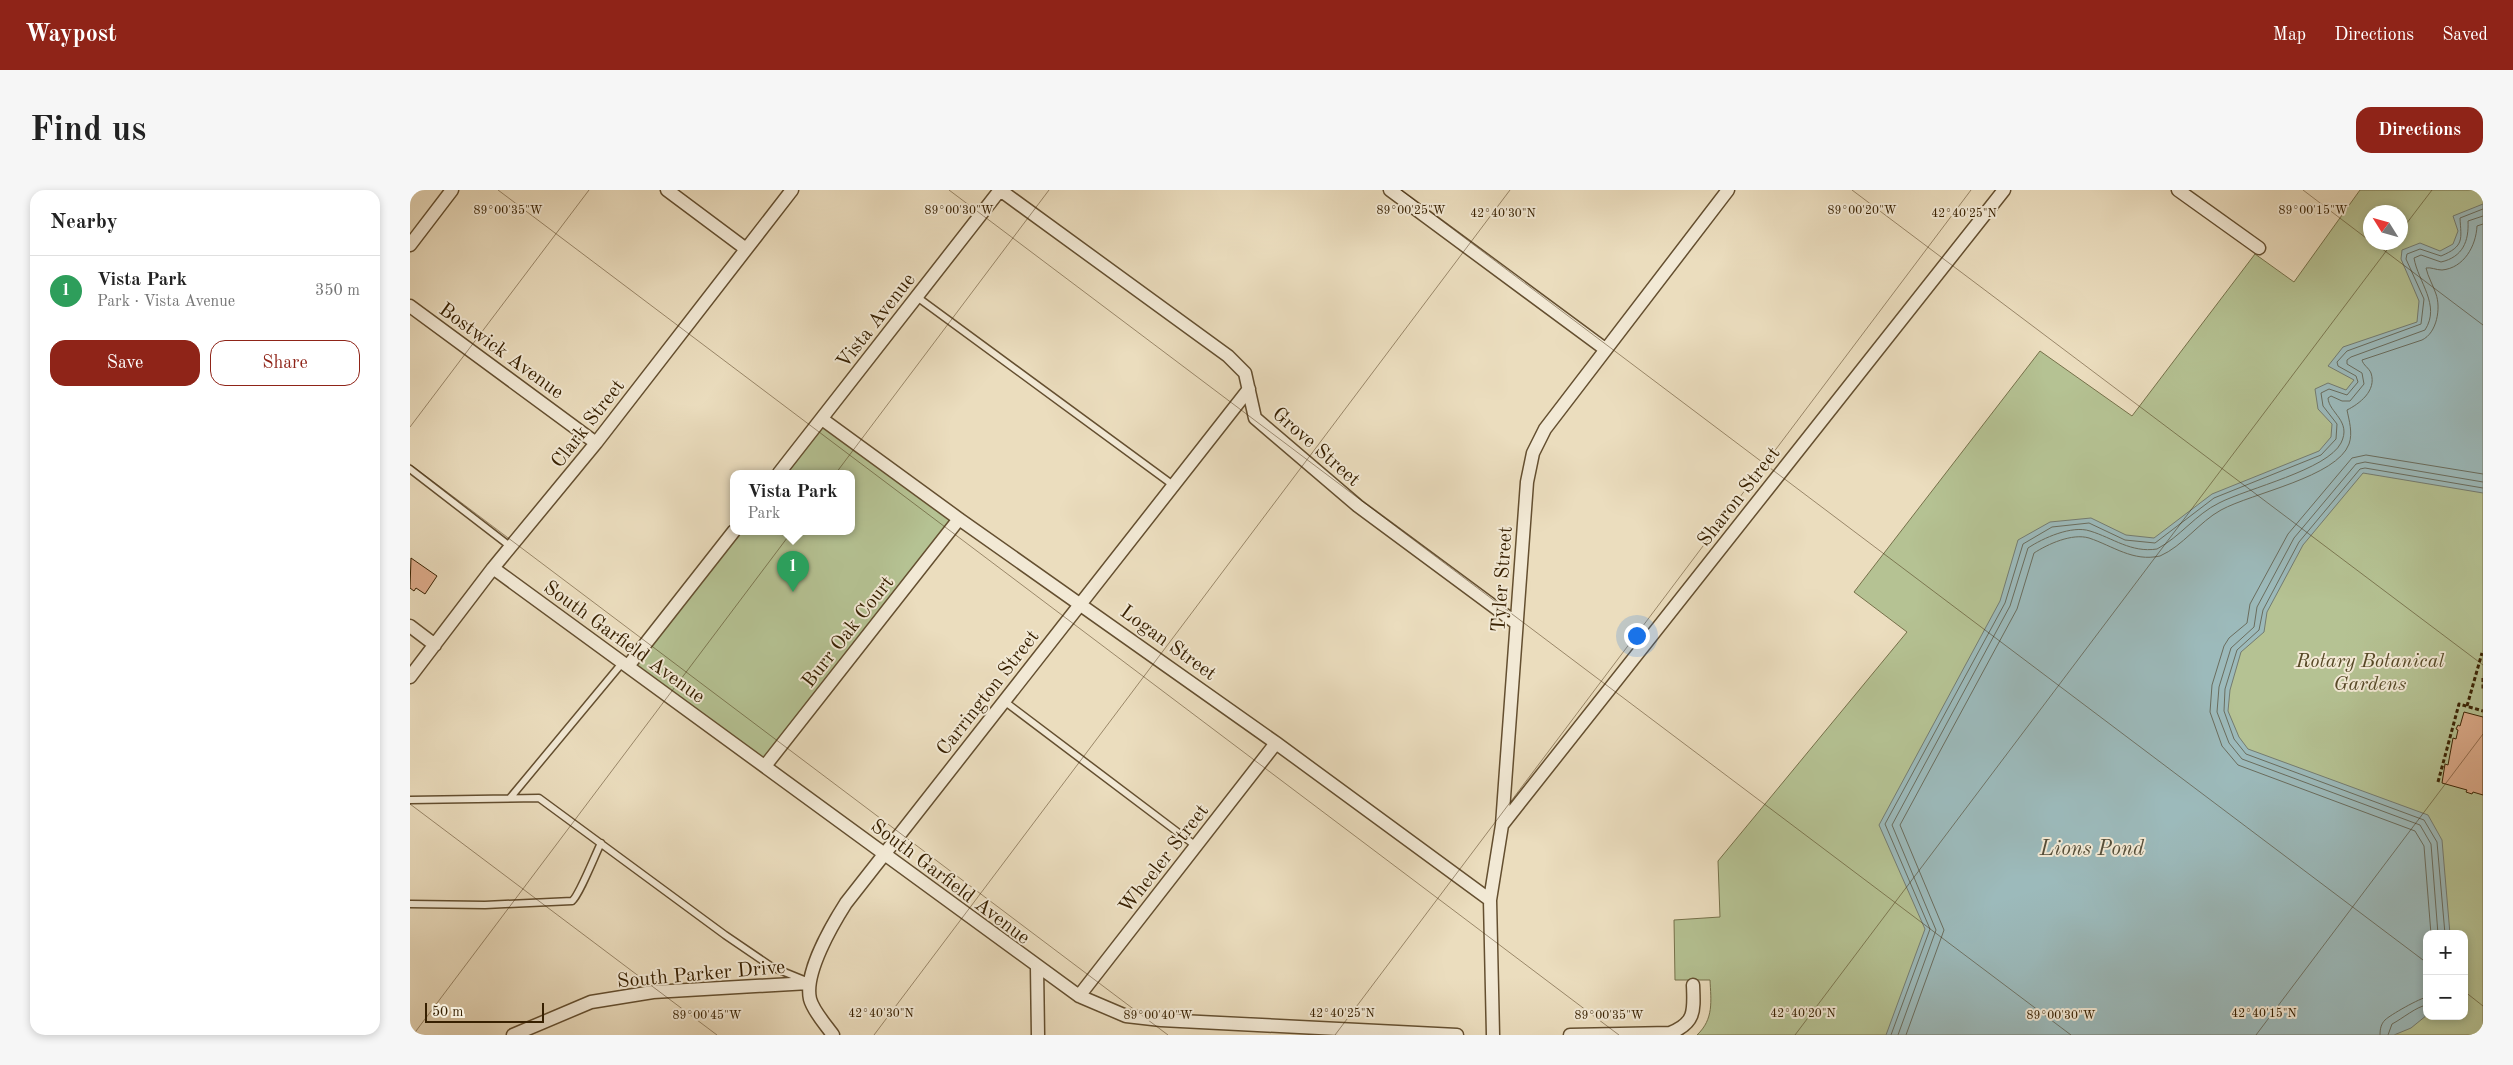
<!DOCTYPE html>
<meta charset="utf-8">
<style>
body{margin:0;font-family:"Old Standard TT",serif;background:#f6f6f6;color:#222}
.controls{position:absolute;right:15px;bottom:15px;display:grid;overflow:hidden;border-radius:10px;box-shadow:0 2px 8px #0003}
.controls button{width:45px;height:45px;display:grid;place-items:center;padding:0;border:0;border-bottom:1px solid #e0e0e0;background:#fff;color:#222;font:25px sans-serif}
.compass{position:absolute;left:1953px;top:15px;width:45px;height:45px;border-radius:50%;background:#fff;box-shadow:0 2px 8px #0003;rotate:307deg}
.scale{position:absolute;left:15px;bottom:12px;width:119px;box-sizing:border-box;padding-left:5px;border:2px solid #372001;border-top:0;font-size:14px;line-height:18px;white-space:nowrap;color:#372001;-webkit-text-stroke:4px #f2e9d5;paint-order:stroke}
.you{position:absolute;left:1226px;top:445px;width:18px;height:18px;margin:-12px;border:4px solid #fff;border-radius:50%;background:#1a73e8;box-shadow:0 0 0 8px #1a73e833}
.badge{display:grid;place-items:center;width:32px;height:32px;border-radius:50%;background:#8f2418;color:#fff;font-size:16px;font-weight:700}
.pin{position:absolute;translate:-50% -41px;filter:drop-shadow(0 1px 2px #0008)}
.pin::after{content:'';position:absolute;top:26px;width:18px;height:15px;background:inherit;clip-path:polygon(0 0,100% 0,50% 100%)}
.popup{position:absolute;left:320px;top:280px;width:125px;height:65px;box-sizing:border-box;display:grid;place-content:center;border-radius:10px;background:#fff;filter:drop-shadow(0 1px 4px #0005);font-size:16px;white-space:nowrap;color:#767676}
.popup b{font-size:19px;color:#222}
.popup::after{content:'';position:absolute;left:50%;top:100%;margin-left:-10px;border:10px solid transparent;border-top-color:#fff}
.list{margin:0;padding:0;list-style:none}
h2{display:flex;justify-content:space-between;align-items:center;height:65px;margin:0;padding:0 20px;font-size:21px}
h2 small{font-size:16px;font-weight:400;color:#767676}
.list li{display:grid;grid-template-columns:32px 1fr auto;gap:15px;align-items:center;box-sizing:border-box;height:70px;padding:0 20px;border-top:1px solid #e0e0e0}
.list b{display:block;font-size:19px;white-space:nowrap}
.list p{margin:0;font-size:16px;white-space:nowrap;color:#767676}
.list em{font-size:16px;font-style:normal;color:#767676}
.actions{display:flex;gap:10px;padding:15px 20px}
.actions a{flex:1;padding:11px 0;border:1px solid #8f2418;border-radius:15px;text-align:center;font-size:18px;color:#8f2418}
.actions .main{background:#8f2418;color:#fff}
.map{position:relative;flex:none;width:2073px;height:845px;overflow:hidden;border-radius:15px}
header{display:flex;align-items:center;gap:30px;box-sizing:border-box;height:70px;padding:0 25px;background:#8f2418;color:#fff}
header strong{font-size:24px}
nav{display:flex;gap:28px;margin-inline-start:auto;font-size:18px}
.intro{display:flex;align-items:center;justify-content:space-between;box-sizing:border-box;height:120px;padding:0 30px}
h1{margin:0;font-size:35px}
.button{padding:12px 22px;border-radius:15px;background:#8f2418;color:#fff;font-size:18px;font-weight:700}
main{display:flex;gap:30px;padding:0 30px}
aside{flex:1;background:#fff;border-radius:15px;box-shadow:0 2px 8px #0003}
.map>svg:first-child{display:block}
.green{fill:#b5c293;stroke:#76714a;fill-rule:evenodd}
.water{fill:#9cbabb;stroke:#747c71}
.lines{fill:none;stroke-linecap:round;stroke-linejoin:round}
.shore{stroke:#6a6d5e;stroke-width:1}
.building{fill:#dfac8c;stroke:#372001}
.service-casing{stroke:#644f30;stroke-width:9}
.minor-casing{stroke:#644f30;stroke-width:15}
.path{stroke:#372001;stroke-width:3;stroke-dasharray:4 2.5;stroke-linecap:butt}
.service{stroke:#f2e9d5;stroke-width:6}
.minor{stroke:#f2e9d5;stroke-width:12}
.ticks{fill:none;stroke:#372001;stroke-width:1;stroke-opacity:0.45}
.labels{text-anchor:middle;stroke-width:4;stroke-linejoin:round;paint-order:stroke}
.street-label{font-size:20px;fill:#372001;stroke:#f2e9d5}
.park-label{font-size:20px;font-style:italic;fill:#564826;stroke:#f2e9d5}
.water-label{font-size:21px;font-style:italic;fill:#554e39;stroke:#f2e9d5}
.ticks-label{font-size:12px;text-anchor:middle;fill:#372001;stroke:#f2e9d5;stroke-width:4;stroke-linejoin:round;paint-order:stroke}
</style>
<header>
<strong>Waypost</strong>
<nav><a>Map</a><a>Directions</a><a>Saved</a></nav>
</header>
<div class="intro"><h1>Find us</h1><a class="button">Directions</a></div>
<main>
<aside>
<h2>Nearby<small></small></h2>
<ul class="list">
<li><span class="badge" style="background:#2e9e5b">1</span><div><b>Vista Park</b><p>Park · Vista Avenue</p></div><em>350 m</em></li>
</ul>
<div class="actions"><a class="main">Save</a><a>Share</a></div>
</aside>
<div class="map">
<svg width="2073" height="845" viewBox="0 0 2073 845">
<rect width="100%" height="100%" fill="#ebddbe"/>
<filter id="stains"><feTurbulence type="fractalNoise" baseFrequency=".004" numOctaves="4"/><feColorMatrix values="0 0 0 0 .2 0 0 0 0 .09 0 0 0 0 .02 0 0 0 .5 -.17"/></filter>
<radialGradient id="worn" r=".72"><stop offset=".6" stop-color="#630" stop-opacity="0"/><stop offset="1" stop-color="#630" stop-opacity=".3"/></radialGradient>
<path class="green" d="M1950 0H2073V845H1287C1304 829 1301 811 1300 790H1265L1264 730 1310 727 1308 671 1497 442 1444 402 1630 161 1722 226 1845 64 1884 92ZM1960 22H1990V52H1960ZM2017 744H2054V826H2017Z
M412 229 549 329 355 576 218 476 324 341H442V283H369Z"/>
<path class="water" d="M2073 14V303L1953 283 1893 355 1857 422 1854 442 1831 462 1820 500 1818 521 1829 547 1838 559 2018 625 2032 650 2040 744H2017V825L2001 838 1984 845H1476L1515 739 1469 635 1590 411 1608 350 1640 332 1681 328 1716 345 1744 348 1802 304 1909 261 1921 247 1922 234 1908 219 1905 199 1918 193 1936 200 1944 190 1918 176 1933 157 2007 132 2009 111 1991 69 1992 60 2010 53 2030 61 2043 54 2048 41 2043 26Z"/>
<g class="lines">
<path class="shore" d="M2021 744 2014 656 2005 641 1828 575 1812 556 1800 522 1802 495 1814 456 1819 448 1837 433 1840 414 1878 344 1942 268 1956 265 2073 284
M2028 744 2021 654 2010 635 1832 569 1819 553 1807 522 1809 497 1821 458 1844 437 1847 417 1884 348 1946 274 1955 272 2073 292
M2035 744 2027 652 2014 630 1836 564 1824 549 1814 521 1815 499 1827 460 1849 440 1853 420 1889 352 1950 279 1955 278 2073 298
M1481 845 1520 739 1475 634 1595 413 1613 354 1642 337 1679 333 1715 350 1745 353 1804 308 1911 265 1926 249 1927 234 1913 216 1911 203 1919 199 1937 205 1948 192 1946 186 1928 176 1927 172 1937 161 2011 134 2014 109 1996 69 1997 64 2010 59 2031 66C2055 56 2051 49 2050 28L2073 19
M1488 845 1526 740 1482 635 1600 416 1618 358C1633 348 1662 335 1680 341 1703 348 1721 363 1747 359 1770 347 1786 324 1809 313 1838 298 1917 280 1931 253 1942 231 1919 223 1918 208L1921 206 1932 211H1940L1954 194 1952 183 1937 174V170L1941 167 2015 140C2031 115 2008 92 2004 68L2011 65 2031 72C2053 67 2059 51 2058 31L2073 26
M1496 845 1534 740 1490 635 1607 419 1624 363C1638 354 1662 343 1679 348 1703 356 1723 372 1750 366 1773 356 1789 332 1811 320 1842 303 1927 287 1939 254 1943 243 1939 230 1937 220 1949 214 1967 201 1961 183 1959 178 1953 175 1952 170L2012 150C2027 143 2031 118 2026 104 2023 95 2018 87 2016 78 2021 77 2026 80 2032 80 2054 78 2066 56 2067 36L2073 34
M1970 845C1970 839 1971 834 1975 830 1980 825 2010 808 2017 807
M1978 845 1982 834C1992 829 2007 816 2017 815"/>
</g>
<path class="building" d="M1 368 27 386 15 404 6 398 4 401 0 398Z
M2054 522 2073 527V605L2063 602 2062 604 2056 602 2057 600 2032 593 2035 574 2038 575 2043 548 2046 549 2048 540 2046 539 2048 535 2050 536Z"/>
<g class="lines">
<g class="service-casing">
<path id="service" d="M507 107 763 295
M0 279 101 357
M594 511 786 656
M100 608 213 472
M0 610 129 608 315 745 362 777 394 790
M0 714 75 715 162 711C169 706 185 665 191 653"/>
</g>
<g class="minor-casing">
<path id="minor" d="M257 0 336 59
M590 0 818 166 835 183 845 228 948 316 1106 433
M980 0 1195 159
M1768 0 1849 58
M0 55 42 0
M0 116 186 253
M412 229 549 329 866 553 1080 710
M369 283 590 0
M83 378 669 806 716 826 751 830 1047 845
M0 436 25 455
M218 476 324 341
M0 487 83 378 186 253 382 0
M355 576 549 329
M1092 635 1594 0
M627 777 628 845
M669 806 866 553
M103 845 181 812 243 802 399 793
M423 845C416 835 403 821 400 809 394 783 422 735 436 713L839 199
M1083 845 1080 710 1092 635 1117 292 1123 263 1135 239 1318 0
M1160 845 1260 843C1286 833 1284 820 1283 795"/>
</g>
<path class="path" d="M2073 488V499
M2057 516 2072 463
M2028 592 2049 514 2073 521"/>
<use href="#service" class="service"/>
<use href="#minor" class="minor"/>
</g>
<path class="ticks" d="M88 0 1209 845M539 0 1661 845M991 0 2017 773M1442 0 2073 475M1893 0 1960 51M1990 42 2022 0M1963 52 2073 135M0 237 179 0M0 274 758 845M0 614 307 845M2054 801 2073 816M3 845 639 0M464 845 1100 0M925 845 1561 0M1385 845 1983 52M1846 845 2073 544"/>
<g class="labels">
<g class="street-label">
<text transform="translate(465 130) rotate(-52)" y="7">Vista Avenue</text>
<text transform="translate(92 160) rotate(36)" y="7">Bostwick Avenue</text>
<text transform="translate(177 233) rotate(-52)" y="7">Clark Street</text>
<text transform="translate(907 256) rotate(41)" y="7">Grove Street</text>
<text transform="translate(1328 306) rotate(-52)" y="7">Sharon Street</text>
<text transform="translate(1091 389) rotate(-86)" y="7">Tyler Street</text>
<text transform="translate(437 441) rotate(-52)" y="7">Burr Oak Court</text>
<text transform="translate(215 451) rotate(36)" y="7">South Garfield Avenue</text>
<text transform="translate(759 452) rotate(36)" y="7">Logan Street</text>
<text transform="translate(577 502) rotate(-52)" y="7">Carrington Street</text>
<text transform="translate(753 668) rotate(-52)" y="7">Wheeler Street</text>
<text transform="translate(541 691) rotate(37)" y="7">South Garfield Avenue</text>
<text transform="translate(291 783) rotate(-5)" y="7">South Parker Drive</text>
</g>
<g class="park-label">
<text x="1960" y="477">Rotary Botanical<tspan x="1960" dy="23">Gardens</tspan></text>
</g>
<g class="water-label">
<text x="1682" y="665">Lions Pond</text>
</g>
</g>
<g class="ticks-label">
<text x="98" y="24">89°00'35"W</text>
<text x="549" y="24">89°00'30"W</text>
<text x="1001" y="24">89°00'25"W</text>
<text x="1452" y="24">89°00'20"W</text>
<text x="1903" y="24">89°00'15"W</text>
<text x="1093" y="27">42°40'30"N</text>
<text x="1554" y="27">42°40'25"N</text>
<text x="471" y="827">42°40'30"N</text>
<text x="932" y="827">42°40'25"N</text>
<text x="1393" y="827">42°40'20"N</text>
<text x="1854" y="827">42°40'15"N</text>
<text x="297" y="829">89°00'45"W</text>
<text x="748" y="829">89°00'40"W</text>
<text x="1199" y="829">89°00'35"W</text>
<text x="1651" y="829">89°00'30"W</text>
</g>
<rect width="100%" height="100%" filter="url(#stains)"/>
<rect width="100%" height="100%" fill="url(#worn)"/>
</svg>
<div class="controls">
<button>+</button>
<button>−</button>
</div>
<svg class="compass" viewBox="-18 -18 36 36"><path d="M0-13l5 13h-10z" fill="#e53935"/><path d="M0 13l5-13h-10z" fill="#767676"/></svg>
<div class="scale">50 m</div>
<div class="you"></div>
<div class="pin badge" style="left:383px;top:402px;background:#2e9e5b">1</div>
<div class="popup"><b>Vista Park</b>Park</div>
</div>
</main>
